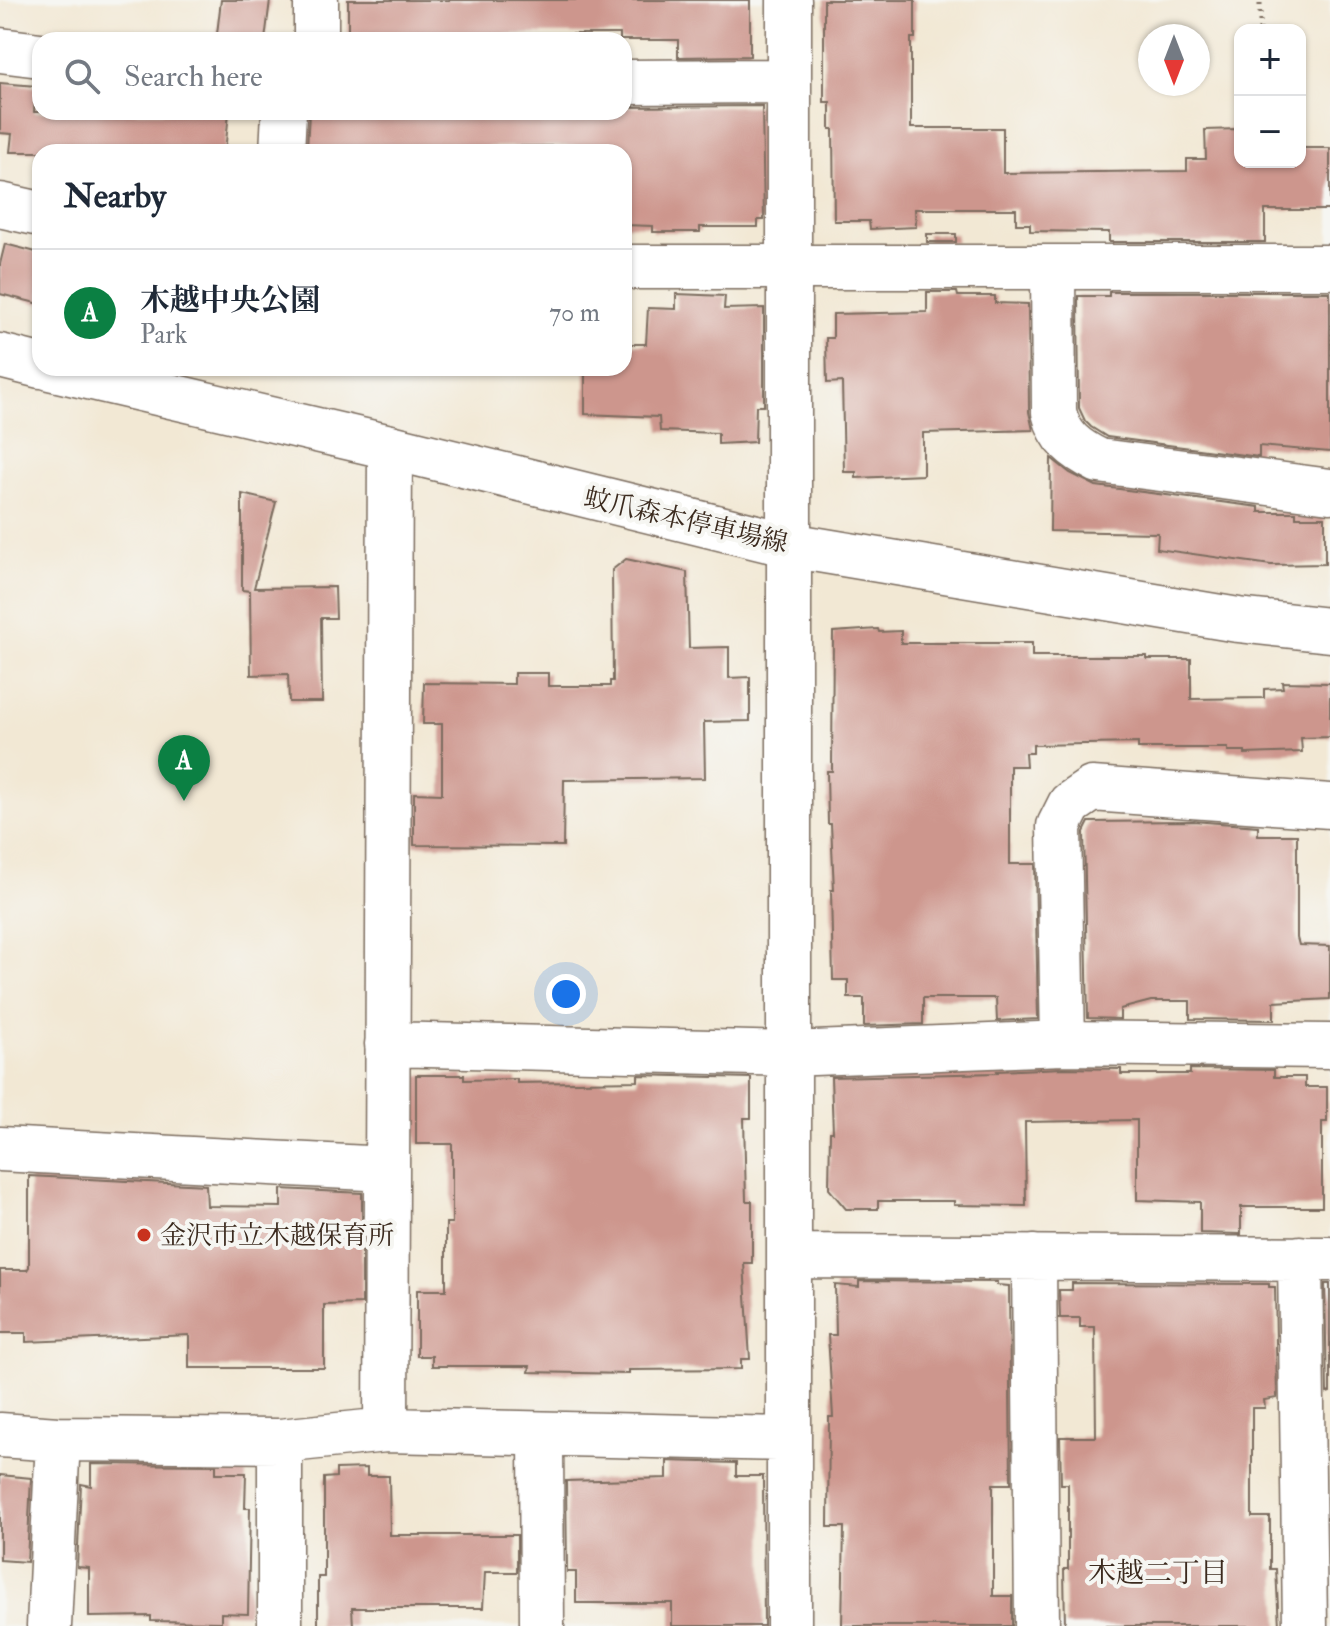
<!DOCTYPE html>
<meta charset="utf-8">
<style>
body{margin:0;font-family:"IM FELL Double Pica","Noto Serif JP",serif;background:#f2f2f3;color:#1f2937}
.controls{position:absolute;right:24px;top:24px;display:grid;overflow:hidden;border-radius:16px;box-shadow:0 2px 6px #0004}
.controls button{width:72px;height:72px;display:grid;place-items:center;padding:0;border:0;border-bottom:2px solid #e0e1e3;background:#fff;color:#1f2937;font:40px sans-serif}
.compass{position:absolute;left:1138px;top:24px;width:72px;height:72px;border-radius:50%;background:#fff;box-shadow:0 2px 6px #0004;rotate:180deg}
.you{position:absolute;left:566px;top:994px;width:28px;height:28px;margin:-20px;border:6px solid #fff;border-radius:50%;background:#1a73e8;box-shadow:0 0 0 12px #1a73e833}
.badge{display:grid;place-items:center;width:52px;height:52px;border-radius:50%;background:#0b8043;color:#fff;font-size:26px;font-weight:700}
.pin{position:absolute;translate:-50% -66px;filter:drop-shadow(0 2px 4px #0008)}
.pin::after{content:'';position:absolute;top:42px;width:28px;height:24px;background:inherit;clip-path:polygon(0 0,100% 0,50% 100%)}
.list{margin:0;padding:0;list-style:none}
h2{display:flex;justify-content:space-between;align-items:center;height:104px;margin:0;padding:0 32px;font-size:34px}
h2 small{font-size:26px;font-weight:400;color:#747a83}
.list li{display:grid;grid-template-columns:52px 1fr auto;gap:24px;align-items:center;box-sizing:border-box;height:128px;padding:0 32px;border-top:2px solid #e0e1e3}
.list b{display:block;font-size:30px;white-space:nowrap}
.list p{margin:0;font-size:26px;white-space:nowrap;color:#747a83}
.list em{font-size:26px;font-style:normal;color:#747a83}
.icon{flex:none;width:44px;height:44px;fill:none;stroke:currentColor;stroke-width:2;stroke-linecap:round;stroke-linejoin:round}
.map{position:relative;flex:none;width:1330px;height:1626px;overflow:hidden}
.search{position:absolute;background:#fff;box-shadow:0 2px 6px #0004;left:32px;top:32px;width:600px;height:88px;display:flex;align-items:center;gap:20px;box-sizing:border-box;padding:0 28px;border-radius:24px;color:#747a83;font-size:30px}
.panel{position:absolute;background:#fff;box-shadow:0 2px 6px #0004;left:32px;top:144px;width:600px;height:232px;border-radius:24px}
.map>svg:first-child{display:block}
.building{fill:#cd968d}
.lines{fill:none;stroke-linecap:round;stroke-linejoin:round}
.minor-casing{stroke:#7b6c5e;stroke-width:47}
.secondary-casing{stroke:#7b6c5e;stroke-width:47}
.path{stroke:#7b6c5e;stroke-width:5;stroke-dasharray:2 6;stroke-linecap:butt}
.minor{stroke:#fff;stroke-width:44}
.secondary{stroke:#fff;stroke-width:44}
.poi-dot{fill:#c8321e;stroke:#f6f6f2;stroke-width:3}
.labels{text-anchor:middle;stroke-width:8;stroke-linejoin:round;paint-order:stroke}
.street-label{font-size:26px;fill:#3b2a1e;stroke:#f6f6f2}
.poi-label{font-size:26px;fill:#3b2a1e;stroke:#f6f6f2;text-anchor:start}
.neighbourhood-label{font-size:28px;fill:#3b2a1e;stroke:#f6f6f2}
</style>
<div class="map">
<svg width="1330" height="1626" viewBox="0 0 1330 1626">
<rect width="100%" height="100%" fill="#f6f6f2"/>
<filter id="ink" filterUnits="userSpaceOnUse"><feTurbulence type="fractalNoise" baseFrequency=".0125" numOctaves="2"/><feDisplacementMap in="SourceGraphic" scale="16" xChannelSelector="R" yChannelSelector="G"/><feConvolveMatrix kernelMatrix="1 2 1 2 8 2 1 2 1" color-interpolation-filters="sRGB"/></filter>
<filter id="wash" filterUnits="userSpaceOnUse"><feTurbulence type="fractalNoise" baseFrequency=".006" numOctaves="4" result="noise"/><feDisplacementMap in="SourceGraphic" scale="32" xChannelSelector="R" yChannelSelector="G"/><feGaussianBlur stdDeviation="1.8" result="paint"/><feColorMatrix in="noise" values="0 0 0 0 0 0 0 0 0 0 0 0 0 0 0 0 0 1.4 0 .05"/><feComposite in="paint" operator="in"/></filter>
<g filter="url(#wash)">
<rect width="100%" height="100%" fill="#f2e8d4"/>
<g id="blocks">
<path class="building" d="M221 0H270L265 40 217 34Z
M348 0H750V56L678 57V40H620V34H348Z
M824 0H915V38H911V128H1003V173L1187 171V159H1206L1205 130 1240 129V162H1300V148H1330V210H1265V242H1109V232L1030 231V224H1016V209H915L916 227 870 229 869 221H834L833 129H830V102H824Z
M0 83 36 86 34 112H229L225 152H10L12 134 0 133Z
M762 106 764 220H758V227H700V232H653V226L624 225V151H578L577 146 307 149 309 112H624V107Z
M927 234H956V242H927Z
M5 244 40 253V304L0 294V264Z
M927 292H957L958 296H995V303L1028 304 1029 412 1033 430 923 433V475L856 478V472H844L842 382 827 383 826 338H833V314L927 312Z
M1109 292H1330V452L1259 446V457L1107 437 1091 427 1085 421 1079 408 1078 296H1109Z
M676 294 725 296 724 309 764 308V406H756L755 442 718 444V433L660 431 659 417 585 414V368H624V344H646L648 308 676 309Z
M1051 458 1070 473 1096 486 1259 507V512H1296V517H1325V564L1271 565 1157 549 1158 533 1050 531Z
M242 494 276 502 254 588 335 587 336 618H321L322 702H289L288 674 251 675 250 591 242 590Z
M626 559 687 572 689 648 729 647V678L750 677V721L704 722 705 778 564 780 563 846 414 845V793L442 794V724H423L424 683 514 684V673H548V686H610V681H613L612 570Z
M878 629 879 632 901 631V643H1032V656H1147V659H1191V699L1264 698V689L1283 688 1282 682 1330 683V737L1301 738 1302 752 1245 754V751H1228V748H1138V743L1033 745V753H1025L1026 766H1010V864H1035L1038 1019 997 1021 996 998H923V1024L864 1026V998H848V980H833L831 890H834L831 824H828L827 771H832L833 632Z
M1193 821 1258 826V835H1297V938L1299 945 1330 946V999L1274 1002V1020L1190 1019V1001H1151L1120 1009V1019L1088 1018 1084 832 1089 822Z
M1063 1068 1121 1069V1074H1190V1069L1274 1070V1077H1305V1087H1327V1122H1322V1207H1241V1234L1200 1233V1202L1137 1200V1120L1025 1122 1026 1206 954 1205V1201H878V1209H846L829 1189 830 1132H833L831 1077 998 1073 997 1071Z
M416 1075H464V1080L517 1079V1083L638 1081V1075L751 1078V1118H744L746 1201H752V1263H744L750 1359H741V1369L629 1370V1374L529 1372 530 1366H432V1356H417V1290H446V1223H452V1144H416Z
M29 1176 206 1185 207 1206 281 1207V1189L362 1193V1304L324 1305V1368H189V1335L26 1342V1333H0V1270H27L29 1267Z
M859 1281 997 1282V1285L1009 1286 1011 1484H993V1596H1012V1626H842L844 1527H828L829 1417H833L828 1335H836L835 1285 859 1287Z
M1072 1283 1269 1284V1287H1275L1277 1398 1264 1400 1265 1408H1252V1517H1270V1569H1276L1279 1626H1065L1064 1569H1068V1484H1061L1060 1437H1096L1095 1327H1080V1318H1060L1059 1290H1072Z
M1325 1284H1330V1392L1327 1393Z
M667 1461 736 1463V1476H763L764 1626H672V1603H576V1572H567L566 1481 667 1478Z
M91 1464 216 1465V1473H246L245 1508H250L248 1614 221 1613V1622L151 1621V1616L89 1617V1568L77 1567 81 1484 91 1486Z
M367 1468V1476H389L390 1535H517V1572H485L483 1608H352L353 1626H318V1577H324V1478L336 1477V1469Z
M0 1475 31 1478 27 1562 0 1560Z"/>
</g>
</g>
<g filter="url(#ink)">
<use href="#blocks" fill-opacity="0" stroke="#7b6c5e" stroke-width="2"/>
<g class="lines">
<g class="minor-casing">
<path id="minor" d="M316 0V40
M0 50 40 55
M624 82 789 81
M282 152 284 112
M0 205 40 214
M624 267H1330
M1053 267 1054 412C1060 438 1075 449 1099 461L1330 491
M1063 1043 1059 826 1070 804 1092 789 1330 806
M387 1044 789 1054 1063 1043 1330 1046
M0 1149 387 1169
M789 1256 1330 1259
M1034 1257 1037 1626
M1300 1258 1305 1626
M386 1430 390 447
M541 1434 542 1626
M0 1435 58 1439 280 1441 386 1430 789 1439
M280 1441V1626
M49 1626 58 1439
M789 1626V0"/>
</g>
<g class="secondary-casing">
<path id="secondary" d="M0 356 40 366
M50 368 390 447 789 545 1238 620 1330 630"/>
</g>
<path class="path" d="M1260 30V0"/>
<use href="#minor" class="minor"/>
<use href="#secondary" class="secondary"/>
</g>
</g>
<circle class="poi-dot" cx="144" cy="1235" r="8"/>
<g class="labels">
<g class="street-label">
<text transform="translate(686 520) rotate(13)" y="9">蚊爪森本停車場線</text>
</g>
<g class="poi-label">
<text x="160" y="1244">金沢市立木越保育所</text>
</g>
<g class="neighbourhood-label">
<text x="1158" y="1582">木越二丁目</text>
</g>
</g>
</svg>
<div class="controls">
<button>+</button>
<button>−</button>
</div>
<svg class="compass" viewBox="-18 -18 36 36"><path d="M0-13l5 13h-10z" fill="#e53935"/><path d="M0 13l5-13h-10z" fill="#747a83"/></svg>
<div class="you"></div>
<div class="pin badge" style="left:184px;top:801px">A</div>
<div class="search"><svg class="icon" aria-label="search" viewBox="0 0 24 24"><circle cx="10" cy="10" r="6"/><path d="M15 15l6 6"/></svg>Search here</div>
<section class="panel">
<h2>Nearby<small></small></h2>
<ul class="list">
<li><span class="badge">A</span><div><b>木越中央公園</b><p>Park</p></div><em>70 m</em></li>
</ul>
</section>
</div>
